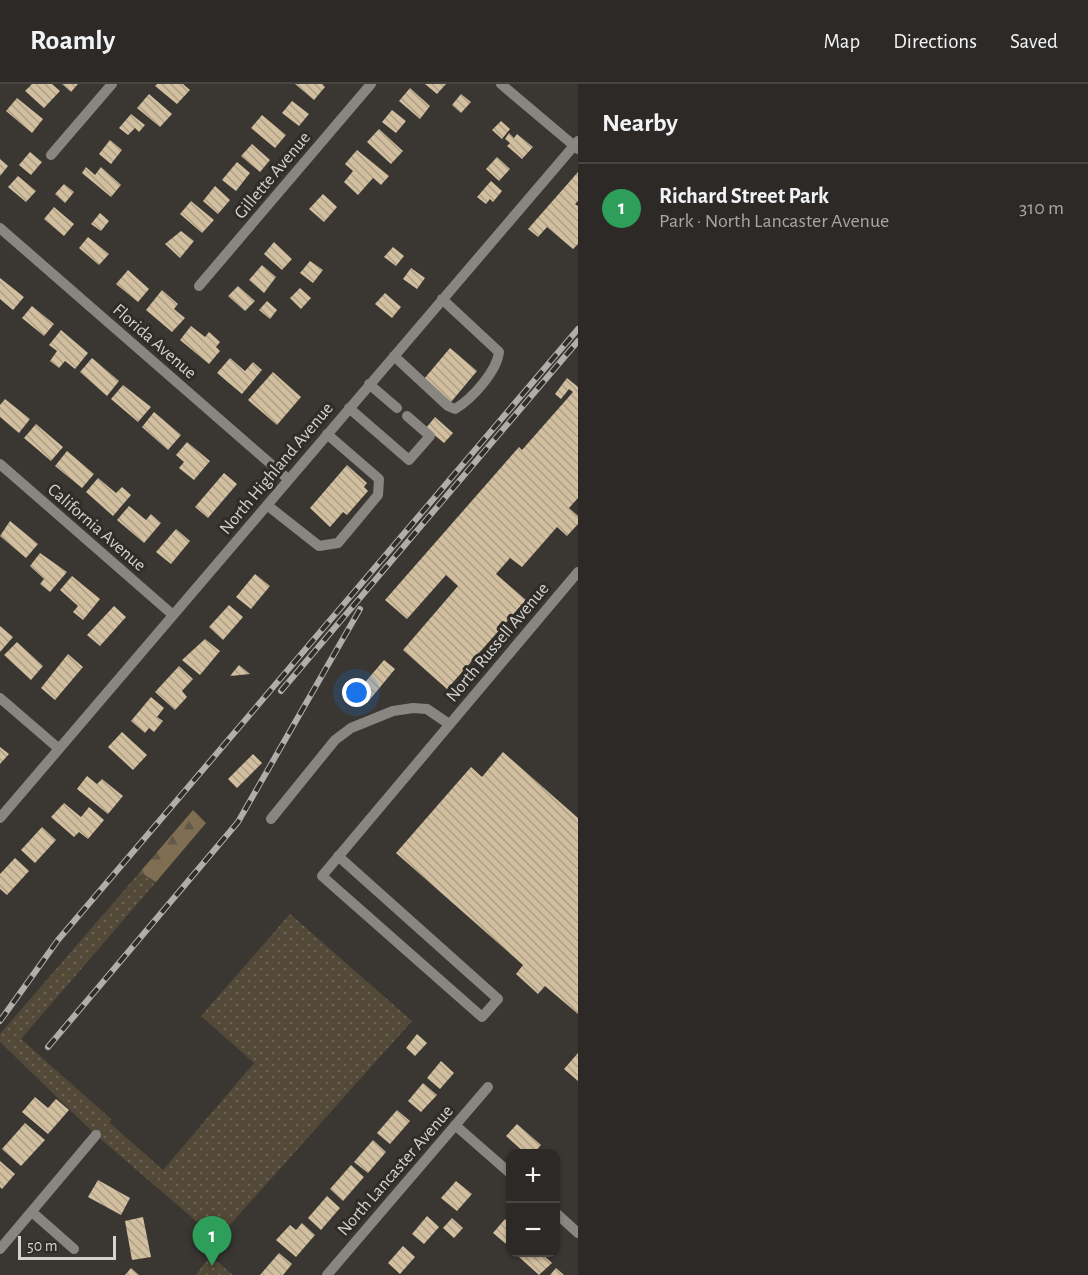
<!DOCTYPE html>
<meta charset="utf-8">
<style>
body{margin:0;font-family:"Alegreya Sans",sans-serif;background:#34312e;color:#f1f3f6}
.controls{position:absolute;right:18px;bottom:18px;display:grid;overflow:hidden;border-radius:12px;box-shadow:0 2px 4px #0004}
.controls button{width:54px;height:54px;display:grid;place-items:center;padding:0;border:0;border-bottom:2px solid #484543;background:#2c2926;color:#f1f3f6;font:30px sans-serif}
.scale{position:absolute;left:18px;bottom:15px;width:98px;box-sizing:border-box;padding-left:6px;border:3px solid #d4d3d0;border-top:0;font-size:16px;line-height:21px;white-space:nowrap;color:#d4d3d0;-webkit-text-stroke:4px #302d29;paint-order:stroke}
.you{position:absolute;left:357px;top:609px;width:21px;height:21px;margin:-15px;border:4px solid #fff;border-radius:50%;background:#1a73e8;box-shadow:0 0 0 9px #1a73e833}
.badge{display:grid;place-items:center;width:39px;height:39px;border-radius:50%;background:#e6ac36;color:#fff;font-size:20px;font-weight:700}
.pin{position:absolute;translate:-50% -50px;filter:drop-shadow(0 2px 3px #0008)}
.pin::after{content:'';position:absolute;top:32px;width:21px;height:18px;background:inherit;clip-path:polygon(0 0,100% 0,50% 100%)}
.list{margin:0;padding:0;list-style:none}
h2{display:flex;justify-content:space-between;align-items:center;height:78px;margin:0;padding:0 24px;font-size:26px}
h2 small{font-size:20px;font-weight:400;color:#a6a6a7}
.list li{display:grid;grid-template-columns:39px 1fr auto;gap:18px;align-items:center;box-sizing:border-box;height:90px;padding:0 24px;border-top:2px solid #484543}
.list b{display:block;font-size:22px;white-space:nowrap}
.list p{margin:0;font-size:20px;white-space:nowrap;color:#a6a6a7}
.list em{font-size:20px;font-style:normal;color:#a6a6a7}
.map{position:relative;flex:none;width:578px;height:1191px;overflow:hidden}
header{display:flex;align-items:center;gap:36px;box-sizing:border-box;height:84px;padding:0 30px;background:#2c2926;border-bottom:2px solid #484543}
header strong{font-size:28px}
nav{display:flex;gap:33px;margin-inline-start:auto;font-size:21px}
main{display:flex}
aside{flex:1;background:#2c2926}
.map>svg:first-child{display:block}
.grass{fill:url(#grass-dots)}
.forest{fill:url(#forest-firs)}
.building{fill:url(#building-back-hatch)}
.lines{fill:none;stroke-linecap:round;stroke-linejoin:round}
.minor{stroke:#898681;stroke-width:10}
.rail-casing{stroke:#afaeaa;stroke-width:6}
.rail{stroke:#302d29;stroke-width:4;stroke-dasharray:11;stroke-linecap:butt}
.labels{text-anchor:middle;stroke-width:6;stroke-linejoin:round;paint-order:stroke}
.street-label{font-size:18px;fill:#d4d3d0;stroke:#302d29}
</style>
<header>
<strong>Roamly</strong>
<nav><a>Map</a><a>Directions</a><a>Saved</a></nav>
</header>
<main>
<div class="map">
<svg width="578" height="1191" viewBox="0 0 578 1191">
<defs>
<pattern id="grass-dots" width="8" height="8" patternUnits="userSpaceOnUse" patternTransform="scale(1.5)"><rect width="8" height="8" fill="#534939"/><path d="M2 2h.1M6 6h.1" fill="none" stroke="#6b6255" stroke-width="1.8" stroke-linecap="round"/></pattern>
<pattern id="forest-firs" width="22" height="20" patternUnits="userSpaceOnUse" patternTransform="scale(1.5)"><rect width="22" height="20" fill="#7f6e51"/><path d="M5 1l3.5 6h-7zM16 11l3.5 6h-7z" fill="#635948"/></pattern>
<pattern id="building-back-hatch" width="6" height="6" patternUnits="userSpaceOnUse" patternTransform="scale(1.5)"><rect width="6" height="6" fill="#d2bf9f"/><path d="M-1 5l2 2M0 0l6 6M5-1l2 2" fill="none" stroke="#ae9f87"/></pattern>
</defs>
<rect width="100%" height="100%" fill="#3a3733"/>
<path class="grass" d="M140 788 156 798 21 955 111 1035 110 1039 163 1086 254 979 201 932 290 830 412 937 217 1155 96 1051 0 958V950Z
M210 1172 233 1191H196Z"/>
<path class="forest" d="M193 726 206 739 156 798 140 788Z"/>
<path class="building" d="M32 0H52L60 7 44 24 25 7Z
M62 0H78L71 8Z
M157 0H183L190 6 177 20 155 2Z
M295 0H322L325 3 314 16Z
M425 0H446L437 10Z
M410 4 430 22 420 35 399 17Z
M149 10 172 30 160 43 137 24Z
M461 10 471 18 461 29 452 21Z
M17 14 43 35 32 49 6 27Z
M292 17 309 30 299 42 282 29Z
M392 26 406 37 396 49 382 38Z
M131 30 145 41 139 48 135 44 128 51 119 44Z
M262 31 286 51 275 64 251 44Z
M501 37 510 45 502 55 492 46Z
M379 45 403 67 391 80 367 58Z
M509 49 514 54 517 50 533 63 522 75 507 62 510 59 505 55Z
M110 56 122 66 111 80 99 70Z
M252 60 270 76 260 88 241 72Z
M357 66 389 92 381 101 373 94 358 111 344 98 353 87 345 80Z
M30 68 42 78 31 91 19 81Z
M497 73 510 85 499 97 486 85Z
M0 75 8 82 0 92Z
M237 78 250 89 236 107 222 96Z
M86 83 95 91 101 83 121 101 111 113 82 89Z
M578 88V117L575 120 578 122V160L573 165 547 143 538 153 528 145Z
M18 92 36 107 26 118 8 103Z
M491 97 502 107 493 118 490 115 486 120 477 113Z
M64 100 74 108 65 119 55 110Z
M215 102 230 116 218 130 203 117Z
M323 110 337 123 324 138 309 125Z
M191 117 214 136 202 149 180 130Z
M54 123 74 140 64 152 44 135Z
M100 129 109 137 101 147 91 140Z
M181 147 194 157 180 174 165 160Z
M88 153 109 170 99 181 79 164Z
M274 158 292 175 282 186 264 170Z
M393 163 404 172 396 182 384 173Z
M310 177 323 186 313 199 300 189Z
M262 181 276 193 264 209 249 196Z
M411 184 425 194 417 205 403 195Z
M128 186 149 205 138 218 116 200Z
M0 194 24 213 13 226 0 215Z
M238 202 255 217 245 227 228 212Z
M300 204 311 214 301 225 290 214Z
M162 206 178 220 174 225 185 234 172 248 146 226Z
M385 209 401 223 392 234 375 220Z
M267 217 277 226 270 235 259 226Z
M32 222 54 240 44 252 22 234Z
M191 242 205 253 209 248 220 258 216 263 220 267 209 280 180 256Z
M61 246 88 269 75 285 65 277 59 284 50 277 57 267 49 261Z
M450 264 477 287 451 318 424 295Z
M92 274 119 297 107 312 80 288Z
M230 274 245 287 253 278 262 286 242 310 217 289Z
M273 288 301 313 277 341 248 316Z
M567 294 578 303V414L569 424 578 432V440L567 452 557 443 522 483 510 474 496 490 526 516 447 605 403 566 458 502 446 491 407 535 385 516 519 363 522 366 573 308 569 305 561 315 555 310Z
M123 301 151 323 138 338 111 315Z
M5 315 30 335 19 349 0 333V321Z
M154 328 181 351 168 366 142 343Z
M435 333 453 349 444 359 426 344Z
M36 340 63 363 51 377 24 354Z
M187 358 210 377 194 396 179 384 184 378 176 371Z
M67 367 94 390 82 404 55 382Z
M347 381 367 399 364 403 368 407 347 431 343 428 330 443 310 424Z
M224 389 237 400 208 434 195 423Z
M98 394 116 409 122 403 131 411 113 432 86 408Z
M129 422 146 436 151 430 161 439 144 459 117 436Z
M10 437 38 460 26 474 0 452Z
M176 445 190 457 171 480 156 468Z
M40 469 67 488 50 508 40 500 44 495 30 482Z
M255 490 270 502 251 525 236 513Z
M72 492 100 515 83 536 73 528 78 522 60 506Z
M229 521 243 533 223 556 209 543Z
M114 522 126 533 100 562 87 551Z
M0 542 13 553 0 568Z
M205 555 220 567 200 591 182 576Z
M17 558 43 582 31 596 4 571Z
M68 570 83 583 55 616 41 604Z
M384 576 395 585 367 619 356 609Z
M239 581 250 590 230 592Z
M179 582 193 595 182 607 187 613 175 626 155 608Z
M151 613 164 624 157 633 163 637 154 648 149 644 145 649 131 637Z
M122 648 147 671 133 686 108 663Z
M0 663 9 670 0 680Z
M503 668 578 734V930L545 902 538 910 516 890 523 881 396 769 471 683 482 693Z
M253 670 262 679 237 704 228 695Z
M87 692 97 700 102 695 123 712 108 730 77 705Z
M64 719 81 733 89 723 104 736 88 755 79 748 74 753 51 733Z
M42 743 56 756 35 779 21 766Z
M15 774 29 787 7 811 0 805V790Z
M417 950 427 959 415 972 406 964Z
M578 969V997L564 985Z
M441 977 454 989 440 1005 427 994Z
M423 999 437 1011 421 1028 408 1017Z
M35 1013 48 1024 56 1015 69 1026 48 1050 22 1028Z
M397 1026 410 1037 390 1060 377 1049Z
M25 1039 45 1056 21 1082 2 1065Z
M517 1040 541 1061 533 1070H526L506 1052Z
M373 1056 386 1068 368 1089 354 1078Z
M0 1077 15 1090 2 1105 0 1103Z
M351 1081 364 1093 343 1117 330 1105Z
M98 1096 130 1114 121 1131 88 1113Z
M456 1097 472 1110 457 1127 441 1114Z
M327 1112 340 1124 321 1146 308 1134Z
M427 1132 439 1143 424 1160 412 1150Z
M143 1133 151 1173 132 1176 125 1137Z
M452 1134 463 1144 454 1154 443 1144Z
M505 1135 511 1140V1164L493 1149Z
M302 1139 315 1151 296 1173 276 1156 290 1141 296 1146Z
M403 1162 415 1173 400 1190 388 1179Z
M523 1168H540L552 1179 539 1191 519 1173Z
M279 1169 292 1180 283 1191H260Z
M131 1184 139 1191H125Z
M556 1184 564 1191H550Z"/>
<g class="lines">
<path class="minor" d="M501 0 578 65
M51 71 112 0
M0 144 288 395
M199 202 371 0
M394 272 448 322 455 325C472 315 497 287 499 268L442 215
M369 300 397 324
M349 324 409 376 430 352 407 332
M0 380 173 531
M267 421 319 462 338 459 378 411 379 395 327 350
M0 614 58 664
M0 734 578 57
M271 735 335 656 351 644 393 627 413 624 427 625 449 640
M338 772 498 915 482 933 322 792 578 488
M455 1041 511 1090
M32 1128 74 1165
M556 1129 578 1149
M0 1165 96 1051
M327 1191 488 1003"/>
<g class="rail-casing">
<path id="rail" d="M281 607 578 257
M0 937 58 856 578 245
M48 963 238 738 360 525"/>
</g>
<use href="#rail" class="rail"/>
</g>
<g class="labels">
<g class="street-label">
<text transform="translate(272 91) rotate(-50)" y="6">Gillette Avenue</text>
<text transform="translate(155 257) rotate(41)" y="6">Florida Avenue</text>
<text transform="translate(276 384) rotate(-50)" y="6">North Highland Avenue</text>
<text transform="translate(97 443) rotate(41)" y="6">California Avenue</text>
<text transform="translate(497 558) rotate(-50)" y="6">North Russell Avenue</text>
<text transform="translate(395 1086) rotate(-49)" y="6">North Lancaster Avenue</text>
</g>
</g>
</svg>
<div class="controls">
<button>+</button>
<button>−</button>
</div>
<div class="scale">50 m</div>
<div class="you"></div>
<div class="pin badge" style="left:212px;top:1182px;background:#2e9e5b">1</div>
</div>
<aside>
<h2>Nearby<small></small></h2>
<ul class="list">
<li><span class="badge" style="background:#2e9e5b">1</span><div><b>Richard Street Park</b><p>Park · North Lancaster Avenue</p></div><em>310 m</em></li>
</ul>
</aside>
</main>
